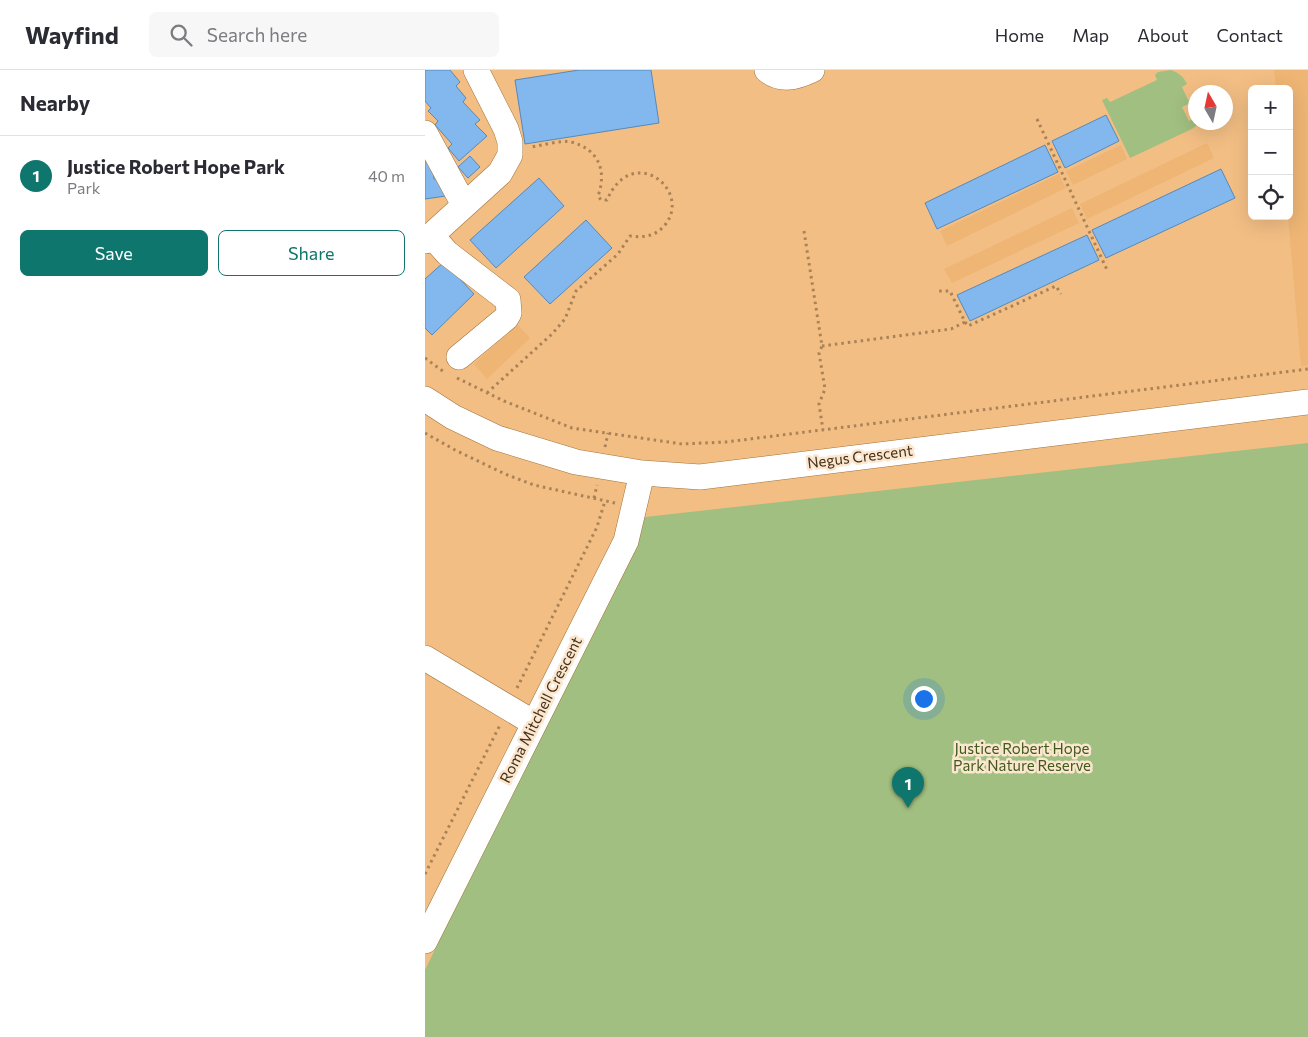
<!DOCTYPE html>
<meta charset="utf-8">
<style>
body{margin:0;font-family:Commissioner,sans-serif;background:#f7f7f7;color:#2b2b33}
.controls{position:absolute;right:15px;top:15px;display:grid;overflow:hidden;border-radius:8px;box-shadow:0 5px 20px #0002}
.controls button{width:45px;height:45px;display:grid;place-items:center;padding:0;border:0;border-bottom:1px solid #e1e1e2;background:#fff;color:#2b2b33;font:25px sans-serif}
.compass{position:absolute;left:763px;top:15px;width:45px;height:45px;border-radius:50%;background:#fff;box-shadow:0 5px 20px #0002;rotate:351deg}
.you{position:absolute;left:498px;top:628px;width:18px;height:18px;margin:-12px;border:4px solid #fff;border-radius:50%;background:#1a73e8;box-shadow:0 0 0 8px #1a73e833}
.badge{display:grid;place-items:center;width:32px;height:32px;border-radius:50%;background:#0f766e;color:#fff;font-size:16px;font-weight:700}
.pin{position:absolute;translate:-50% -41px;filter:drop-shadow(0 1px 2px #0008)}
.pin::after{content:'';position:absolute;top:26px;width:18px;height:15px;background:inherit;clip-path:polygon(0 0,100% 0,50% 100%)}
.list{margin:0;padding:0;list-style:none}
h2{display:flex;justify-content:space-between;align-items:center;height:65px;margin:0;padding:0 20px;font-size:21px}
h2 small{font-size:16px;font-weight:400;color:#7c7c81}
.list li{display:grid;grid-template-columns:32px 1fr auto;gap:15px;align-items:center;box-sizing:border-box;height:80px;padding:0 20px;border-top:1px solid #e1e1e2}
.list b{display:block;font-size:19px;white-space:nowrap}
.list p{margin:0;font-size:16px;white-space:nowrap;color:#7c7c81}
.list em{font-size:16px;font-style:normal;color:#7c7c81}
.actions{display:flex;gap:10px;padding:15px 20px}
.actions a{flex:1;padding:11px 0;border:1px solid #0f766e;border-radius:8px;text-align:center;font-size:18px;color:#0f766e}
.actions .main{background:#0f766e;color:#fff}
.icon{flex:none;width:28px;height:28px;fill:none;stroke:currentColor;stroke-width:2;stroke-linecap:round;stroke-linejoin:round}
.map{position:relative;flex:none;width:883px;height:967px;overflow:hidden}
header{display:flex;align-items:center;gap:30px;box-sizing:border-box;height:70px;padding:0 25px;background:#fff;border-bottom:1px solid #e1e1e2}
header strong{font-size:24px}
nav{display:flex;gap:28px;margin-inline-start:auto;font-size:18px}
.search{width:350px;height:45px;background:#f7f7f7;display:flex;align-items:center;gap:12px;box-sizing:border-box;padding:0 18px;border-radius:8px;color:#7c7c81;font-size:19px}
main{display:flex}
aside{flex:1;background:#fff}
.map>svg:first-child{display:block}
.built{fill:#eeb574}
.green{fill:#a1bf80}
.building{fill:#82b8ed;stroke:#5589bc}
.lines{fill:none;stroke-linecap:round;stroke-linejoin:round}
.minor-casing{stroke:#a37339;stroke-width:26}
.path{stroke:#a98257;stroke-width:3;stroke-dasharray:2.5 4;stroke-linecap:butt}
.minor{stroke:#fff;stroke-width:25}
.labels{text-anchor:middle;stroke-width:5;stroke-linejoin:round;paint-order:stroke}
.street-label{font-size:15px;fill:#453018;stroke:#fbe6cf}
.park-label{font-size:15px;fill:#3f5a19;stroke:#fbe6cf}
</style>
<header>
<strong>Wayfind</strong>
<div class="search"><svg class="icon" aria-label="search" viewBox="0 0 24 24"><circle cx="10" cy="10" r="6"/><path d="M15 15l6 6"/></svg>Search here</div>
<nav><a>Home</a><a>Map</a><a>About</a><a>Contact</a></nav>
</header>
<main>
<aside>
<h2>Nearby<small></small></h2>
<ul class="list">
<li><span class="badge">1</span><div><b>Justice Robert Hope Park</b><p>Park</p></div><em>40 m</em></li>
</ul>
<div class="actions"><a class="main">Save</a><a>Share</a></div>
</aside>
<div class="map">
<svg width="883" height="967" viewBox="0 0 883 967">
<rect width="100%" height="100%" fill="#f2be84"/>
<path class="built" d="M849 0H883V295L876 296 863 146H864V19H851Z
M782 73 789 88 662 149 655 134Z
M696 75 702 89 648 115 641 101Z
M634 104 641 118 522 176 515 161Z
M647 138 654 153 527 213 519 199Z
M92 254 105 268 62 309 49 294Z"/>
<path class="green" d="M746 0C754 3 758 6 762 14L757 17 763 30 769 28 770 31 757 37 764 51 770 48 771 52 775 53 767 59 705 88 677 30 682 28 685 32 732 10 730 5 733 2Z
M883 373V967H0V900L220 447Z"/>
<path class="building" d="M0 0H25L35 12 31 16 41 28 38 32 55 50 50 54 62 66 34 91 23 78 27 74 10 55 13 51 3 41 6 38 0 31Z
M154 0H226L234 53 100 74 90 10Z
M681 45 694 71 640 98 627 71Z
M620 75 633 102 512 159 500 133Z
M0 82 6 84 9 109H19L21 126 0 129Z
M45 86 55 97 43 108 33 97Z
M796 99 810 128 681 188 667 160Z
M114 108 139 136 71 198 45 170Z
M161 150 187 178 125 234 99 207Z
M662 165 674 190 545 251 532 225Z
M19 192 49 224 7 265 0 258V209Z"/>
<g class="lines">
<g class="minor-casing">
<path id="minor" d="M342 0C356 12 372 7 387 0
M0 63 39 135
M6 165 22 183 83 230 84 243 81 248 34 287
M0 171 75 103 85 85V72L81 59 51 0
M0 329 28 347 72 368 151 392 217 403 275 407 883 332
M0 588 109 653
M0 871 201 471 217 403"/>
</g>
<path class="path" d="M612 49 683 202
M379 161 397 276 394 283 400 319 394 334 398 360
M540 252 543 256 631 216 636 224
M397 276 526 259 540 252 525 221H513
M0 288 19 302
M32 308 79 331 147 358 257 374 301 372 883 299
M62 323 127 264 140 249 151 221 193 184 205 166C219 168 231 166 240 155 268 120 207 72 182 130H176L173 126C182 101 174 79 146 72 137 70 117 75 107 77
M0 363 30 380 80 404 109 415 190 433
M180 377 183 363
M169 428 172 415
M92 618 172 457 180 431
M0 804 75 655"/>
<use href="#minor" class="minor"/>
</g>
<g class="labels">
<g class="street-label">
<text transform="translate(435 387) rotate(-7)" y="5">Negus Crescent</text>
<text transform="translate(116 640) rotate(-63)" y="5">Roma Mitchell Crescent</text>
</g>
<g class="park-label">
<text x="597" y="684">Justice Robert Hope<tspan x="597" dy="17">Park Nature Reserve</tspan></text>
</g>
</g>
</svg>
<div class="controls">
<button>+</button>
<button>−</button>
<button><svg class="icon" aria-label="locate" viewBox="0 0 24 24"><circle cx="12" cy="12" r="6"/><path d="M12 2v4M12 18v4M2 12h4M18 12h4"/></svg></button>
</div>
<svg class="compass" viewBox="-18 -18 36 36"><path d="M0-13l5 13h-10z" fill="#e53935"/><path d="M0 13l5-13h-10z" fill="#7c7c81"/></svg>
<div class="you"></div>
<div class="pin badge" style="left:483px;top:738px">1</div>
</div>
</main>
